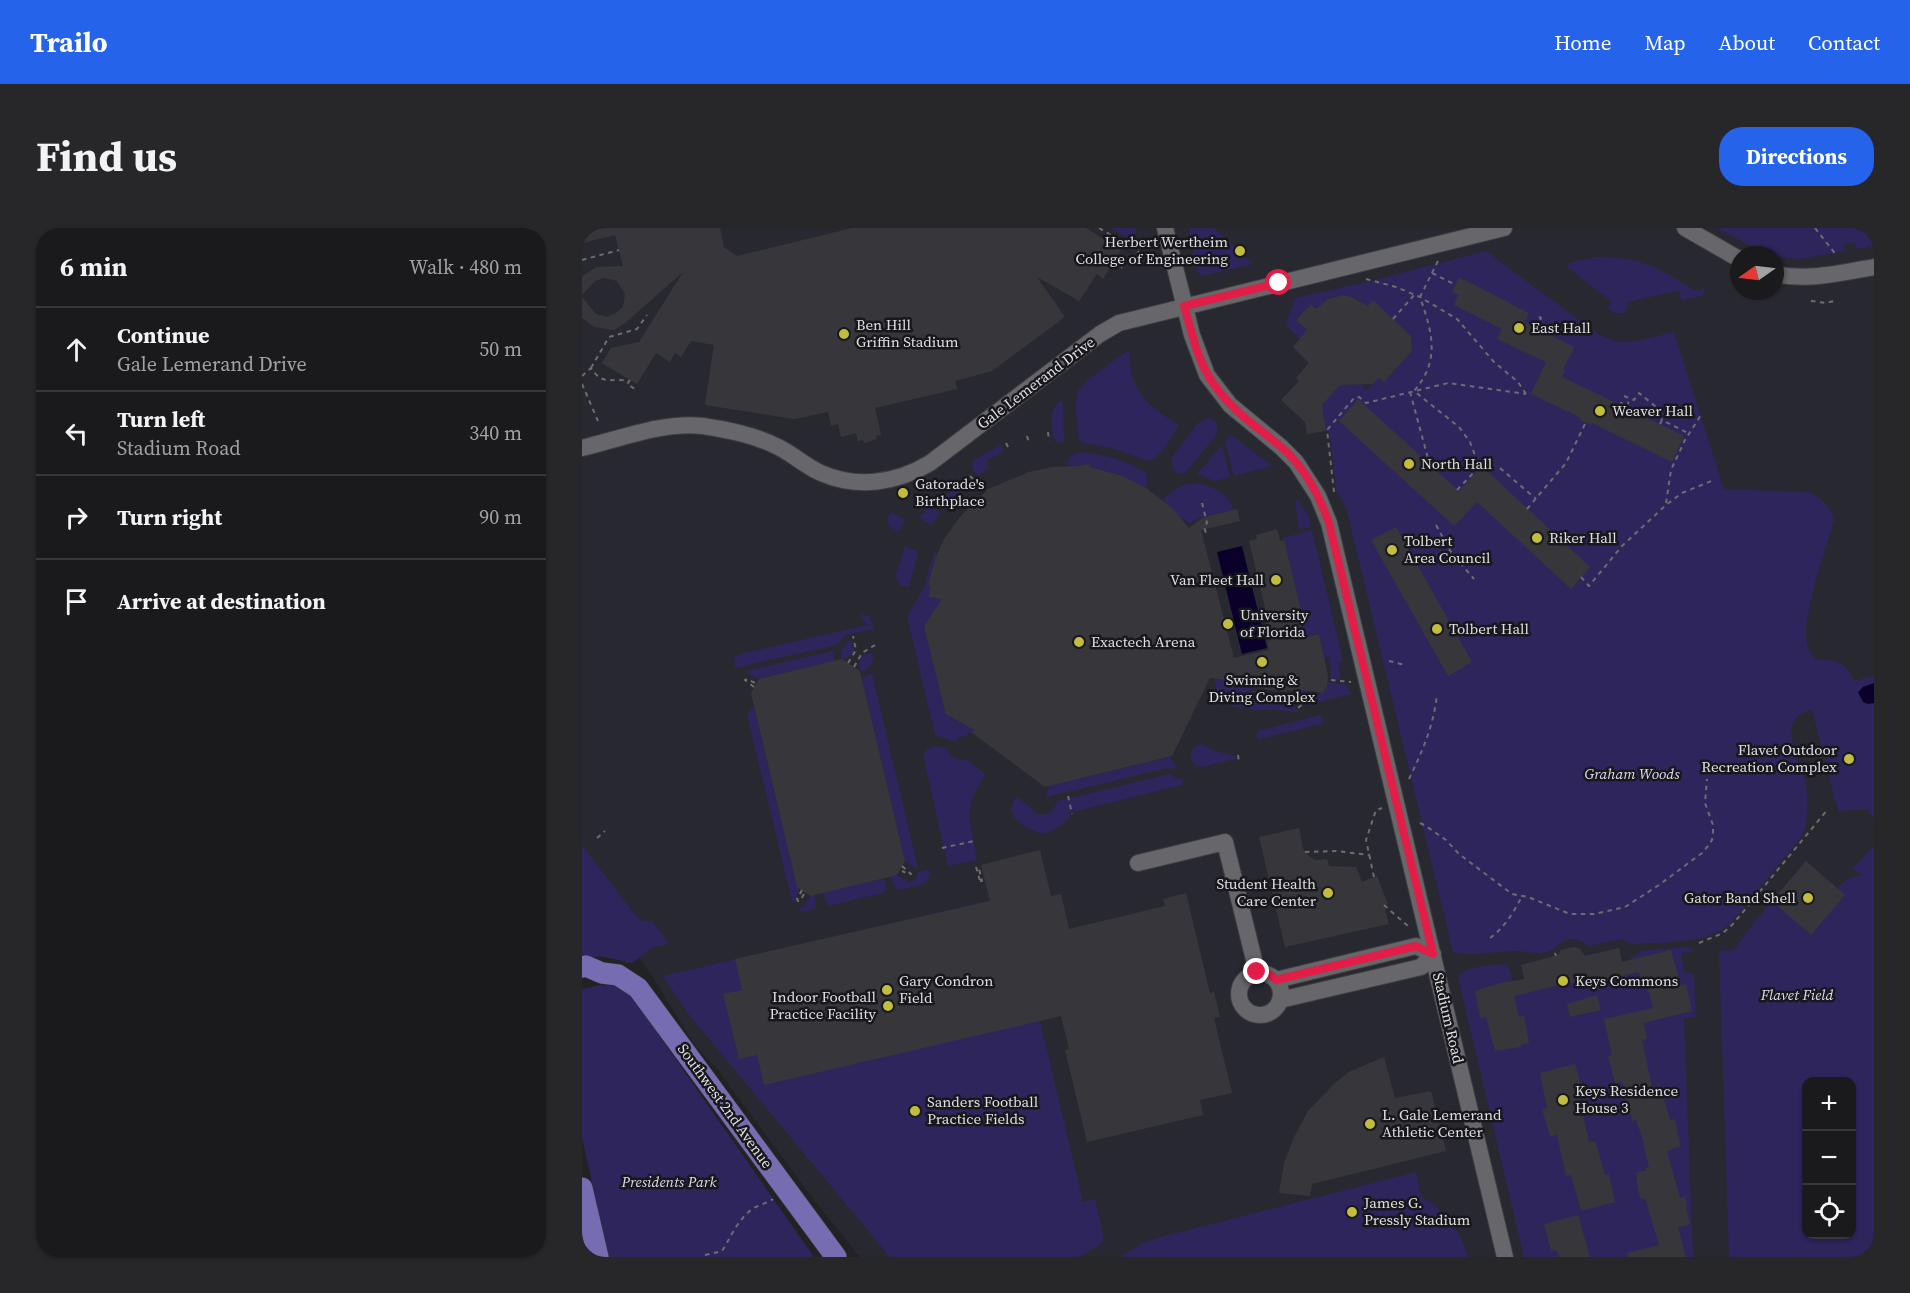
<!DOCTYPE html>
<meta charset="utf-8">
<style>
body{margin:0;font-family:"Source Serif 4",serif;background:#272729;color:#f1f3f6}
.controls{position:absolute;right:18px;bottom:18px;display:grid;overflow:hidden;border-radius:12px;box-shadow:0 2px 4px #0004}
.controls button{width:54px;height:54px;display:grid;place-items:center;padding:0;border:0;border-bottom:2px solid #38383b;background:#1a1a1c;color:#f1f3f6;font:30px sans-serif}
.compass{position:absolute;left:1148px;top:18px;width:54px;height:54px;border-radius:50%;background:#1a1a1c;box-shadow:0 2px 4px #0004;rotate:256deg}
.stop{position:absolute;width:18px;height:18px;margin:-14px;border:4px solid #e11d48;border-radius:50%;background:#fff}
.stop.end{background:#e11d48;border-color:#fff;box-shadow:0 2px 6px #0008}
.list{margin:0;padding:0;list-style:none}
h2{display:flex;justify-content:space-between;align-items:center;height:78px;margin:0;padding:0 24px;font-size:26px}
h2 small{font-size:20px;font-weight:400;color:#9fa1a3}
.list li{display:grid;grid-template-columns:39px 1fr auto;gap:18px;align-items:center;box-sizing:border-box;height:84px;padding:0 24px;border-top:2px solid #38383b}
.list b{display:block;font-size:22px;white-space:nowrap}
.list p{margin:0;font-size:20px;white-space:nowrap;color:#9fa1a3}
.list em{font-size:20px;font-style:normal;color:#9fa1a3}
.icon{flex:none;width:33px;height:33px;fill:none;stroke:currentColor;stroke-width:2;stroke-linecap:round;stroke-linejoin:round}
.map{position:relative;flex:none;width:1292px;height:1029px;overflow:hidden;border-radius:24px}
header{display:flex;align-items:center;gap:36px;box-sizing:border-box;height:84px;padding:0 30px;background:#2563eb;color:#fff}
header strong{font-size:28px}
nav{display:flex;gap:33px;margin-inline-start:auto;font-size:21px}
.intro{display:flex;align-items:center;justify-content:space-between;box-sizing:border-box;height:144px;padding:0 36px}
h1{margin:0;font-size:42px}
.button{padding:15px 27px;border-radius:24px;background:#2563eb;color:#fff;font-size:21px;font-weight:700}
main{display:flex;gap:36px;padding:0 36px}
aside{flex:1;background:#1a1a1c;border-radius:24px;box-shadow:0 2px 4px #0004}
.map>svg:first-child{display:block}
.built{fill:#282831;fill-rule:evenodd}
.green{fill:#2e255d;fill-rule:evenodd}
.water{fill:#0a002a}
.building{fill:#37373b}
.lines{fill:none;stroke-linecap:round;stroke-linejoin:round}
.minor-casing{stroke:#3e3e41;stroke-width:18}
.major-casing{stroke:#3e3e41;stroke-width:22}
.path{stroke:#6d6d70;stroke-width:2;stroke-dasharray:4.5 4.5;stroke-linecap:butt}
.minor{stroke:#67676b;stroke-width:16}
.major{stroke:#756cb2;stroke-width:21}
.route{stroke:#e11d48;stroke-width:8}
.poi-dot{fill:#c3bd3e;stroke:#18181c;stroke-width:2}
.labels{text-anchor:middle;stroke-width:5;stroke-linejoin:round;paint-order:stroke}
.poi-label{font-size:15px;fill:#dfdfe2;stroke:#18181c;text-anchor:start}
.street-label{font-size:15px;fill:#dfdfe2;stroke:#18181c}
.park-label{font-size:15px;font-style:italic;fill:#dbdbf0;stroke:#18181c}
</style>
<header>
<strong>Trailo</strong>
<nav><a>Home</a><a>Map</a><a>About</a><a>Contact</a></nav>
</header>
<div class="intro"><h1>Find us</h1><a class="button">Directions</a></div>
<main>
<aside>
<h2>6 min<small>Walk · 480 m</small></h2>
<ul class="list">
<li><svg class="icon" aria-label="ahead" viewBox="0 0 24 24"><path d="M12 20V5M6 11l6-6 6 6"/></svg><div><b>Continue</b><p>Gale Lemerand Drive</p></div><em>50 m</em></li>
<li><svg class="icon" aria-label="left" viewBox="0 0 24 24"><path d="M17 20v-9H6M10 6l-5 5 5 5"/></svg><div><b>Turn left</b><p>Stadium Road</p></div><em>340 m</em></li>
<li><svg class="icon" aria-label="right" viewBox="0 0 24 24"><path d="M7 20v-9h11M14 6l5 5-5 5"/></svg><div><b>Turn right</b></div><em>90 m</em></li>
<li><svg class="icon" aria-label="arrive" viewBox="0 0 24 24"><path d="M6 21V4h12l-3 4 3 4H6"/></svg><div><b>Arrive at destination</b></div></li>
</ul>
</aside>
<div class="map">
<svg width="1292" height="1029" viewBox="0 0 1292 1029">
<rect width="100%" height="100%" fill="#222225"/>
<path class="built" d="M0 0H1292V1029H278L230 969 135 841 112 816 70 748 57 730 47 735 19 728 0 731ZM1157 27H1193V63H1157ZM1224 854H1270V1006H1224Z"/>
<path class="green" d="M529 0H554L551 13Z
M608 0H632L671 36 621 48 615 44 607 3Z
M1134 0H1292V17L1275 21 1273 14 1261 16 1263 23 1217 31 1201 29 1185 26Z
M904 23 1016 106 1035 114H1050L1092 104 1142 261 1227 264C1240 269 1247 278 1252 292 1244 320 1219 390 1225 416 1226 422 1230 426 1234 431 1254 433 1263 432 1272 453L1292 448V591L1286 581 1256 583 1230 482C1195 489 1214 523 1221 546 1226 559 1226 574 1225 587 1224 594 1223 603 1219 609 1214 618 1205 626 1199 634 1182 654 1166 675 1149 695 1126 717 1080 714 1050 716L1040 711 1007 718C1003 715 996 711 990 711 978 711 973 724 961 725 952 726 942 723 933 723 912 724 892 728 871 724L764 279 755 265 747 204 744 203 740 177 758 157 779 156 784 162 796 150 802 154 830 123 829 108 791 73 785 80C773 63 746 63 736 82L729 76 714 92 734 111H718L704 97 713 70 781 55Z
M1012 29C1062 28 1074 40 1115 63L1122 60 1123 65 1119 68 1100 72 1098 69 1099 64 1094 63 1047 74 1043 85H1032L1025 80 1030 74 985 39 987 35Z
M544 124H548C547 163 566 178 597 197 589 209 581 228 567 233L529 220 501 215 497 211C495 199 492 173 496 163 501 153 534 132 544 124Z
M478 173 481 174 482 215 474 214C468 201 466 182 478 173Z
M626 190C636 191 636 200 634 208L604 244 598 246 592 243 589 236 590 229 616 195Z
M649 207 690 238 652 248 643 214Z
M419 217 422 224 406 231V241L396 248 390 240 391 232Z
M640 217 648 249 633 253 615 246Z
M499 224C521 227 546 232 564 245L566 256 564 260 541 248 508 239 506 236 496 238 485 237 489 227Z
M383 250 387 255 366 274 363 268Z
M612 255C629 257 647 265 651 282L615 291 606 296 602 290 600 291 581 272C590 262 599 257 612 255Z
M716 272 719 273 718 277 725 285 729 299 717 301 713 274Z
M347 279 352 280 358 285 349 297 337 290Z
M309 284 323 292 317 304 308 299C305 294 305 290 309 284Z
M730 302 761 433 757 435 758 451H749L748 429H742L737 406 707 413 715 383 719 381 701 310Z
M323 318 336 324 327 359 317 357 314 347Z
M353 324 355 325 346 356 360 366 348 364 347 369 360 371 342 398 364 486 392 502 382 509 377 508 374 514 353 507 325 388 342 360 347 340Z
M279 386 287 388 292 401 264 407 254 417 153 440 152 430 158 426 285 397 279 389Z
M269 412 272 422 268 429 260 431C258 423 262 417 269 412Z
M251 423 252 433 177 451 165 445 164 443Z
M291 425C293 434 287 442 279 444L276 435 281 427Z
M290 445 336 640H334L323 633 280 450Z
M633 451 654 453 657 456 662 455 665 451 668 462 711 468 710 476 717 484C709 485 701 482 693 482 669 482 632 484 633 451Z
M746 454 764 456 769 466 722 478 737 465H742L743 459H745Z
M716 460 732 464 716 477 714 475Z
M172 479 215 659 218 661 213 672 210 673 165 487 168 482Z
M738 487 742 491 740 496 678 511 673 508 676 503Z
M620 516 633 523 653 528 654 531 620 539 613 537 609 532V522L614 518Z
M354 518 366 521 367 527 378 532 384 531 403 546 391 568 387 588 395 632 366 638 341 527 345 521Z
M588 529 594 538 591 541 586 540 464 569 467 558Z
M588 546 593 550 601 551 600 557 487 585 488 590C481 595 472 604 463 605 454 607 429 592 429 582 429 577 432 573 435 569L448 579 453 585C464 590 472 584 475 573Z
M0 617 54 688 62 693H70L83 709 86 716 71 719 50 735 19 728 0 731Z
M1292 618V1029H1147L1137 723 1152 722 1170 697 1224 633 1255 660C1263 652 1269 648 1280 647L1270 641ZM1224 854H1270V1006H1224Z
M347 642 348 648 342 656 317 662 312 658 309 648 315 647 327 654 334 651 336 644Z
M302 650 304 661 301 665 247 678 244 674 241 664Z
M233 666 234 680 223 684 215 683 221 679 228 668Z
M423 669 458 793 501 974 513 971 522 1010 520 1015 496 1029H308L108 788 81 748Z
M992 719 998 721 1003 728 1037 720 1042 742 1049 730 1059 723 1105 719 1111 722V724L1099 725 1102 744 1111 746 1112 750 1114 789 1102 790 1111 1029H942L876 749C885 737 909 738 923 736L927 740 931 755 943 752 939 737 976 728 979 722Z
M20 757 35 758 48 766 232 1029H27L0 910V761Z
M834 944 839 968C863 982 879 1002 886 1029H538L561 1015 575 1010Z"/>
<path class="water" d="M660 318 685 420 660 426 635 324Z
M1292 455V475L1286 476 1281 474 1276 464 1281 459Z"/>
<path class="building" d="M0 0H138L142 19 155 28 270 0H504L539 22 521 51 515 46 497 73 455 49 483 89 410 143 373 153 375 161 293 180 299 207 294 208 295 211 282 215 281 212 276 213 274 205 259 209 256 196 249 198 246 184 212 191 123 177 132 117 109 113 99 129 93 125 88 134 74 125 55 156 20 135 29 120 57 114 101 44 43 95 32 102 12 99 0 90V69L14 86 25 89 34 85 41 79 43 66 35 53 22 50 13 53 0 67V48L15 39 41 38 33 7 0 15Z
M877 49 947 85 943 94 992 119 981 142H983L980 149 1102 208 1090 234 1010 195V197L998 192 999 190 949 166 964 134 915 111 920 101 872 77 876 67 870 64Z
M761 67 770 69 786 78 791 72 829 108 830 123 802 154 796 150 791 156 758 157 740 177 744 203 725 206 723 194 699 172 717 153 714 150 727 135 711 119 725 102 714 92 729 76 734 81 746 71Z
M776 171 841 230 842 229 851 238 850 239 877 263 900 238 1008 339 989 361 895 274 872 298 757 193Z
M507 236 508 239 541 248 564 260 590 280 607 300 622 289 655 281 658 293 619 302 652 430 687 422 685 413 689 412 683 389 685 388 667 313 675 311 674 307 695 301 698 313 702 312 719 382 715 383 721 410 737 406 746 448 745 460 743 459 742 465 711 461 710 463 705 462 704 464 669 459 668 455 628 450 590 528 463 559 389 504 392 502 364 486 342 398 360 371 347 369 348 357H346L353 331 362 311 378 289 391 275 404 264V262L447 244 470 239 496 238Z
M814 299 890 434 866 448 789 312Z
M260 431 278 443 323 633 315 647 228 668 215 659 169 465 177 451Z
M717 600 721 621 728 629 734 632 745 631 747 638 774 639 780 654 795 648 806 676 802 677 807 696 703 719 677 609Z
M458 622 469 668 479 666 487 701 583 678 581 671 604 665 628 765 632 764 638 789 632 790 650 865 618 872 621 887 505 914 483 822 487 821 479 788 182 857 175 827 157 831 141 766 160 762 153 731 408 673 399 637Z
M1224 633 1263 667 1229 707 1190 673Z
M992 719 998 721 1003 728 1037 720 1040 734 1089 722 1099 757 1104 756 1110 783 1062 795 1065 811 1060 812 1070 859 1078 857 1088 892 1093 891 1098 918 1085 923 1098 970 1103 968 1105 978 1104 979 1108 996 1096 999 1104 1029H1046L1045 1025 1077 1017 1063 970 1059 971 1056 962 1054 945 1064 942 1063 940 1067 939 1060 909 1054 892 1050 893 1040 854 1033 855 1026 828 1030 827 1022 791 1071 780 1065 757 1060 758 1057 744 1018 754 1016 748 932 768 937 789 942 787 947 815 939 817V819L913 823 904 789 898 790 893 763 917 755 942 751 939 737 976 727 979 722Z
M1015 767 1019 782 988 789 985 776Z
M802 829 813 870 849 863 864 923 730 956 728 968 697 965 702 935 712 909 726 883 753 855 767 844Z
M993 836 1001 863 996 864 1007 914 1013 913 1023 947 1027 946 1033 974 999 983 989 947 984 948 975 907 968 908 963 892 960 881 965 880 958 845Z
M996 987 1008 1029H977L975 1022 969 1023 962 996Z"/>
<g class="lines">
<g class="minor-casing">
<path id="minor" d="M583 0 610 107 625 147 648 177 699 219 714 234 736 268 747 295 923 1029
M1103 0 1157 31
M1193 46C1226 53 1259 45 1292 39
M0 220C37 211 83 193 121 198 146 202 173 207 196 219 211 226 223 238 239 245 275 261 315 255 348 235L518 106 537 95 922 0
M556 635 643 614 675 744
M657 766a21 21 0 1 1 42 0a21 21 0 1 1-42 0Z
M694 752 834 718 851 726 839 739 698 772"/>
</g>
<g class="major-casing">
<path id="major" d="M0 739 4 738 20 745 36 747 56 760 254 1029
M0 960 16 1029"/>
</g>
<path class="path" d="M517 0 557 24
M1233 0 1255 28
M0 32 37 22
M856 33 838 69C850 104 859 132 832 163L877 199 888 214 897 238
M532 34 540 40
M850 45 874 57
M784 51 814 59 838 69 875 91 912 134 936 154 944 166
M1229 73 1244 75 1252 73
M811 91 833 66
M954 100 959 90 955 87
M9 140 27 109 55 101 65 87
M0 148 9 140C21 159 30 149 47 153
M48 152 45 156 53 161
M0 156 16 193
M828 164 847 234 897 238
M1042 168 1052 172 1057 165 1073 178 1080 192
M1038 177 1039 175 1045 178 1048 170
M1078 196 1080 192 1108 206
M466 204 467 213
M445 208 447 215
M424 215 427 221
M918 240 954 271
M388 248 391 251
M875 262 903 233 909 234
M752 264 745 202 772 170 777 169 784 175 866 155 944 166
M620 275 625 295 622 299 624 305
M1084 275 1089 242 1103 212 1119 187
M945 281 984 235 1004 194
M854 297 869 324 892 351
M999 349 1007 358 1040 318 1084 277 1100 265 1132 252
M807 433 823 437
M266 435 274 422 271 408
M272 439 280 425 293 417
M749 452 769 454
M172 459 163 452 165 451 173 455
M716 480 723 474
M656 527 657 534
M827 551C840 524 852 497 855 466
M486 568 490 586
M838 595 844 598 864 612 877 626 930 666 946 669 988 686H1012L1043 679 1077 657 1120 625 1126 618 1130 612 1131 605V597L1123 575 1125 551
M15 610 23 603
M360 620 392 613
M723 624 754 623 788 627
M320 638 329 646H326L320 643
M394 639 398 653
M792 649 784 612 794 582 800 580
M398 653H400L397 641 400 640
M220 662 215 671 216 673H218L222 666
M802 677 827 699
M908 710C922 700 932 684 940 668
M1117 715 1141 705 1151 696 1246 581
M973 725 974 728
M123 1027 140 1023C149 1009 155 993 169 982 175 977 184 976 191 971"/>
<use href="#minor" class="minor"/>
<use href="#major" class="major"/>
</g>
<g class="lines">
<path class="route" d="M675 744 689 747 694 752 834 718 851 726 747 295C737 267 722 238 698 218 674 198 649 182 631 155 615 133 610 104 602 78L697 55"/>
</g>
<g class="poi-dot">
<circle cx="658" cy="23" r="6"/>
<circle cx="937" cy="100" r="6"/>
<circle cx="262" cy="106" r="6"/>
<circle cx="1018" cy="183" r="6"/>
<circle cx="827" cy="236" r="6"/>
<circle cx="321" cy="265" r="6"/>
<circle cx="955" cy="310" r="6"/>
<circle cx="810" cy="322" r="6"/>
<circle cx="694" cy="352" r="6"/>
<circle cx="646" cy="396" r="6"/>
<circle cx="855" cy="401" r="6"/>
<circle cx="497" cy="414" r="6"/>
<circle cx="680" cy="434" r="6"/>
<circle cx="1267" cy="531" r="6"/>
<circle cx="746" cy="665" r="6"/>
<circle cx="1226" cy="670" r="6"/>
<circle cx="981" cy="753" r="6"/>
<circle cx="305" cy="762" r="6"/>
<circle cx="306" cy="778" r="6"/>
<circle cx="981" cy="872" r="6"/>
<circle cx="333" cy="883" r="6"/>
<circle cx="788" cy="896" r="6"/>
<circle cx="770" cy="984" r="6"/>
</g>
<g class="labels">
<g class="poi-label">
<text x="646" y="19" text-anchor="end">Herbert Wertheim<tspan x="646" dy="17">College of Engineering</tspan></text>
<text x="274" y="102">Ben Hill<tspan x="274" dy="17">Griffin Stadium</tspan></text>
<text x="949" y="105">East Hall</text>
<text x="1030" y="188">Weaver Hall</text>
<text x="839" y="241">North Hall</text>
<text x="333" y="261">Gatorade's<tspan x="333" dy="17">Birthplace</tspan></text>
<text x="967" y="315">Riker Hall</text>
<text x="822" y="318">Tolbert<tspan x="822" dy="17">Area Council</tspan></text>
<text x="682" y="357" text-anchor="end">Van Fleet Hall</text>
<text x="658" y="392">University<tspan x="658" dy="17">of Florida</tspan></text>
<text x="867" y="406">Tolbert Hall</text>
<text x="509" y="419">Exactech Arena</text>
<text x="680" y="457" text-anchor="middle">Swiming &amp;<tspan x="680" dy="17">Diving Complex</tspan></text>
<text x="1255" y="527" text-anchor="end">Flavet Outdoor<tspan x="1255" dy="17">Recreation Complex</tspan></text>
<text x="734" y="661" text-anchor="end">Student Health<tspan x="734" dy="17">Care Center</tspan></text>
<text x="1214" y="675" text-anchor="end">Gator Band Shell</text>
<text x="317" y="758">Gary Condron<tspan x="317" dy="17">Field</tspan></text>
<text x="993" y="758">Keys Commons</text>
<text x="294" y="774" text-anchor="end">Indoor Football<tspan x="294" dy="17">Practice Facility</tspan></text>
<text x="993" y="868">Keys Residence<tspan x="993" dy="17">House 3</tspan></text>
<text x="345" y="879">Sanders Football<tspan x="345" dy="17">Practice Fields</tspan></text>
<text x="800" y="892">L. Gale Lemerand<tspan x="800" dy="17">Athletic Center</tspan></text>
<text x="782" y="980">James G.<tspan x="782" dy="17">Pressly Stadium</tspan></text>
</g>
<g class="street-label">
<text transform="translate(454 155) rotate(-37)" y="5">Gale Lemerand Drive</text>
<text transform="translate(866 790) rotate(77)" y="5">Stadium Road</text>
<text transform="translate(143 878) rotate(54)" y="5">Southwest 2nd Avenue</text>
</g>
<g class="park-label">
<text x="1050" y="551">Graham Woods</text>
<text x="1215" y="772">Flavet Field</text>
<text x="87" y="959">Presidents Park</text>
</g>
</g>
</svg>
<div class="controls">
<button>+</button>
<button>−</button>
<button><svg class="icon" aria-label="locate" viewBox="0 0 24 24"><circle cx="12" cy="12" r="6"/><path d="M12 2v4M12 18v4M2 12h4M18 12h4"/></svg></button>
</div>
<svg class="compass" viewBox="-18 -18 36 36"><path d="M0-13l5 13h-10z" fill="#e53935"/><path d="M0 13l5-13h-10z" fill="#9fa1a3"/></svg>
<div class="stop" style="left:697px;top:55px"></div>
<div class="stop end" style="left:675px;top:744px"></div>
</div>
</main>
